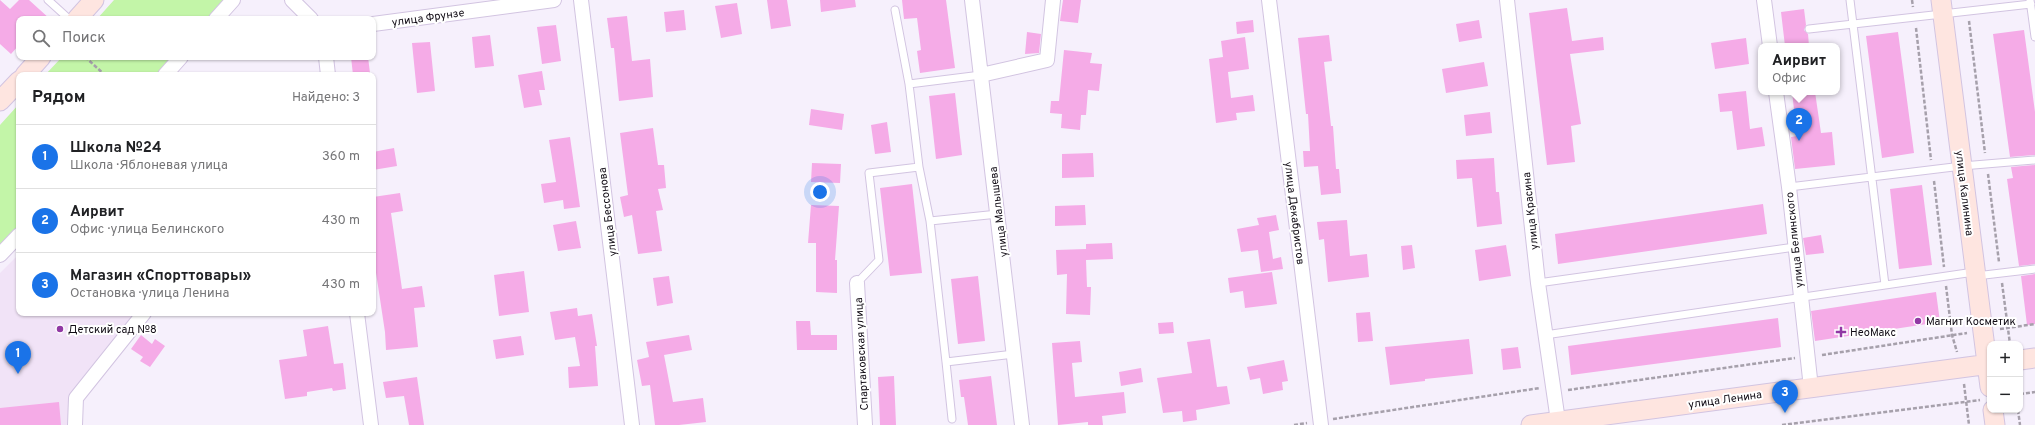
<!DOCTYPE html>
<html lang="ru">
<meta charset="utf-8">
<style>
body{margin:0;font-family:Overpass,sans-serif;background:#f6f6f6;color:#202124}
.controls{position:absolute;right:12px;bottom:12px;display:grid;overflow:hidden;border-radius:8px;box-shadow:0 1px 3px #0004}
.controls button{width:36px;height:36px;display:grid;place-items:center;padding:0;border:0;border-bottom:1px solid #e0e0e0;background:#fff;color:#202124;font:20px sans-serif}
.you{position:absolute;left:820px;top:192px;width:14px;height:14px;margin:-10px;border:3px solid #fff;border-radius:50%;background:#1a73e8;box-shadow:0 0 0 6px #1a73e833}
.badge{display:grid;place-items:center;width:26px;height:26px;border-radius:50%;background:#1a73e8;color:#fff;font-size:13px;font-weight:700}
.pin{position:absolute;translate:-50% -33px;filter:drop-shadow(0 1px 2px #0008)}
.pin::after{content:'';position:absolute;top:21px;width:14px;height:12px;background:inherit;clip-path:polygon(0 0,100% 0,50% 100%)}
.popup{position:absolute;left:1758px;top:43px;width:82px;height:52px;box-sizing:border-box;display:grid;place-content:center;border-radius:8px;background:#fff;filter:drop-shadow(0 1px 3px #0005);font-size:13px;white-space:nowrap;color:#757577}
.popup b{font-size:15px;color:#202124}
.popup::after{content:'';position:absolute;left:50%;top:100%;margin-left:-8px;border:8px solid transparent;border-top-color:#fff}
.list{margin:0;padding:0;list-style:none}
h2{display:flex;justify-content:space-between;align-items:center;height:52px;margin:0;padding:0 16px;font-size:17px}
h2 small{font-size:13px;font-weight:400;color:#757577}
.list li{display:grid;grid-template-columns:26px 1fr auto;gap:12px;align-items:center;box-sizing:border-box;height:64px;padding:0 16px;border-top:1px solid #e0e0e0}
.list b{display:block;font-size:15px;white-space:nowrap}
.list p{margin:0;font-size:13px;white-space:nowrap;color:#757577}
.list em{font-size:13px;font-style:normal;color:#757577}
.icon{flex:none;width:22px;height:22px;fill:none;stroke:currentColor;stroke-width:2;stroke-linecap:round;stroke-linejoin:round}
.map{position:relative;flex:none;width:2035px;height:425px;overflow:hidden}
.search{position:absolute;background:#fff;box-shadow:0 1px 3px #0004;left:16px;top:16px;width:360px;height:44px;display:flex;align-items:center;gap:10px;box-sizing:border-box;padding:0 14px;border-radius:8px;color:#757577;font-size:15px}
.panel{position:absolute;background:#fff;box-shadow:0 1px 3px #0004;left:16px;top:72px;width:360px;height:244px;border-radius:8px}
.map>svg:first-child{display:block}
.education{fill:#f1e3f7}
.green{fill:#c3f5a8}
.building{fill:#f5abe7}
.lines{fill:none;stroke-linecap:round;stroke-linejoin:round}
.lane-casing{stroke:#d2c4e1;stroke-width:9}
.street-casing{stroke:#d2c4e1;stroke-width:16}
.secondary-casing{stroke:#d2c4e1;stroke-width:21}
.path{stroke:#a6a0ab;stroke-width:2.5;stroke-dasharray:4 2;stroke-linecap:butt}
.lane{stroke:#fff;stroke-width:7}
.street{stroke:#fff;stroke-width:14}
.secondary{stroke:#fee5e0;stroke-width:19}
.poi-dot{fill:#9138a4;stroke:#fff;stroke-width:1.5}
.labels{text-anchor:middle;stroke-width:4;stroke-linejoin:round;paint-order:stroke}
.street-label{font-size:11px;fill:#100b14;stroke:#fff}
.poi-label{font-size:11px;fill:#100b14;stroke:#fff;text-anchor:start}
</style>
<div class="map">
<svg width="2035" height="425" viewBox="0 0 2035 425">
<rect width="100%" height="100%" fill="#f6f0fc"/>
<path class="education" d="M19 254V313H134L78 383 71 403 68 425H0V273Z"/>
<path class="green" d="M114 0H226L208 19H97Z
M62 57H173L157 75H45Z
M19 104V225L0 245V125Z"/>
<path class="building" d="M0 0 10 9 19 0H29L50 19H19V45L11 54 0 44Z
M767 0H787L791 26 771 29Z
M820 0H855L856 7 821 12Z
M902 0H946L955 68 920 73 917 51 921 50 917 18 904 19Z
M1063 0H1081L1078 23 1060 21Z
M737 3 742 34 721 38 715 6Z
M1567 8 1572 41 1603 37 1604 50 1570 54 1581 124 1571 126 1575 162 1547 165 1529 13Z
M1804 9 1806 25 1804 30 1808 34 1809 46H1785L1781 12Z
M684 10 686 30 666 32 664 12Z
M627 16 632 61 650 59 653 97 619 101 614 48H611L607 18Z
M1253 20 1254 32 1237 34 1236 22Z
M1479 20 1482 38 1459 42 1456 24Z
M556 25 561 61 542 64 537 27Z
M2024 30 2035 112V155L2010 157 1993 34Z
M1027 32 1041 34 1039 53 1025 54Z
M1898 32 1914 153 1882 158 1866 36Z
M490 35 494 66 475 68 472 37Z
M1329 35 1332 61 1324 62 1331 126H1333L1336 169H1339L1341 193 1321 195 1318 166 1304 167 1303 151H1310L1308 114H1306L1298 38Z
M1245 37 1249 69 1228 72 1231 98 1253 95 1255 111 1236 113 1237 120 1216 123 1209 59 1223 57 1221 41Z
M1746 38 1749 64 1715 69 1711 43Z
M430 42 435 91 417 93 412 43Z
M1064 50 1092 53 1090 63 1102 64 1099 91 1088 90 1086 115H1081L1080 130 1061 128 1062 114 1050 113 1051 101H1059Z
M351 57H368L370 73 353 75Z
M1484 62 1488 86 1446 93 1442 69Z
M542 71 545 90H539L542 105 524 108 518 75Z
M1746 91 1750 129 1762 127 1765 146 1737 150 1732 111 1720 112 1718 94Z
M1792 92H1815L1821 133 1832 132 1835 165 1795 169 1791 137 1797 136Z
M955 93 962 155 936 159 929 96Z
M811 109 844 114 842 130 809 125Z
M1490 112 1492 133 1466 136 1464 115Z
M887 122 891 152 875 154 871 125Z
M653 128 658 165H664L666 188 658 189 663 210 656 211 662 251 638 254 632 215 624 217 620 197 628 195 620 133Z
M570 137 580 207 564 209 563 200 544 203 541 184 556 182 549 140Z
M394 148 397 166 373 170V152Z
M1093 153 1094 177 1062 178V154Z
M1494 158 1496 192H1499L1502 224 1477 227 1472 178 1457 179 1456 160Z
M812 163 841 164 840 183 811 182Z
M2035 165V264L2019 266 2007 179 2013 178 2011 167Z
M912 184 922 273 890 276 880 188Z
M1922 185 1932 265 1899 269 1890 189Z
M400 193 403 211 391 213 402 289 422 286 425 307 414 308 418 347 386 350 385 332 373 253V197Z
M1763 204 1767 234 1558 264 1555 234Z
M811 205 839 206 835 260H837V293L816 292V243H808Z
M1085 205 1086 225 1055 226V206Z
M1276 215 1279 230 1269 232 1273 259 1281 257 1283 269 1261 272 1258 250 1241 252 1237 229 1259 225 1257 218Z
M1347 220 1350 256 1367 254 1369 277 1328 282 1324 239 1319 240 1317 222Z
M576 221 581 248 558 251 553 225Z
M1821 235 1824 253 1806 255 1803 238Z
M1112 243 1113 259 1086 260 1087 287H1091L1090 315 1066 314 1067 274 1057 275 1056 250 1086 249V244Z
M1412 245 1415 268 1403 270 1401 246Z
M1506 245 1511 276 1479 281 1475 250Z
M524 271 529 312 499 316 494 275Z
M1272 272 1277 304 1245 308 1243 291 1230 293 1228 278Z
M2035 274V324L2027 325 2021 276Z
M669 276 673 303 657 306 653 278Z
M978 276 985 341 958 344 951 279Z
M1936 292 1940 322 1815 341 1811 311Z
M577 308 578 316 592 314 597 346H595L598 386 569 388 568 367 580 366 575 337 555 340 550 312Z
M1370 312 1373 341 1358 342 1356 313Z
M1778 318 1781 347 1571 375 1568 346Z
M796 321H810L811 335H837V350H797Z
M1173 322 1174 333 1159 334 1158 323Z
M328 326 334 364 343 363 346 389 333 391 332 388 307 392V396L285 399 279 360 307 356 303 330Z
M141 335 152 344 155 339 165 346 150 367 140 361 143 357 131 349Z
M689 335 692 350 664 355 673 402 703 398 706 422 679 425H655L650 385 642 386 637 360 649 357 646 342Z
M521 336 524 355 496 359 493 340Z
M1210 339 1217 387 1227 386 1230 404 1196 410 1197 420 1183 422 1182 411 1163 413 1157 378 1192 373 1187 342Z
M1469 339 1473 374 1425 379V381L1390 385 1385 347Z
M1080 341 1082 362 1072 363 1075 397 1124 392 1126 413 1102 416 1103 425H1088V422L1058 425 1052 343Z
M1518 347 1521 368 1503 370 1501 349Z
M1284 360 1288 381 1282 382 1283 390 1263 394 1260 378 1250 380 1247 367Z
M1141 368 1143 382 1121 386 1119 372Z
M894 376 896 425H880L878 377Z
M991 376 997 425H968L964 397H961L959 380Z
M417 377 424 425H409L404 396 386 398 383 382Z
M59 402 61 425H0V408Z"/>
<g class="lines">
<g class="lane-casing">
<path id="lane" d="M48 0 69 19
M1850 0 1885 285
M2030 0 2035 37
M895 10 909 84
M1809 29 2031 4
M919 167 930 221 946 362
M1789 187 1962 166 2035 160
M930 221 998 214
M1976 276 2035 269
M857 283 879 260 869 173 919 167 909 84 981 75
M1538 283 1795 247
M1545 335 1974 272
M952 419 946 362 1014 354"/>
</g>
<g class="street-casing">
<path id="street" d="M292 0 311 19
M581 0 632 425
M972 0 1022 425
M1269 0 1321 425
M1507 0 1538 283 1558 421
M1764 0 1770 46
M216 19 233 0
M373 24 554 0
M326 57 328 75
M165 75 181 57
M981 75 1047 60 1053 0
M1776 92 1789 187 1811 388
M0 255 19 235
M857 283 865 425
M357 313 371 425
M75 425 76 398 144 313"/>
</g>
<g class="secondary-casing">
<path id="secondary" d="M1941 0 1990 387
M77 19 94 0
M25 75 41 57
M0 101 19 81
M2020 360 2035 358
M1993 410 1995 425
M1531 425 1990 364"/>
</g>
<path class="path" d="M1912 0 1913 7
M1969 21 1985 153
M1916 28 1931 160
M85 57 105 75
M1988 174 1999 262
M1934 181 1944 267
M2002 283 2010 344
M1946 286 1952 335 1957 352
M2000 329 2035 324
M1822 355 1967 333
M1964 384 1969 425
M1568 390 1795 358
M2020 394 2035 392
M2018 410 2020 425
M1333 419 1540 388
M1294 425 1307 423
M1782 425 1980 400"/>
<use href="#lane" class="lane"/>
<use href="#street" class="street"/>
<use href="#secondary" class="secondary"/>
</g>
<g class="poi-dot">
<circle cx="1918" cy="321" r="4"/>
<circle cx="60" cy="329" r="4"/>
<path d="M1839 326h4v4h4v4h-4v4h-4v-4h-4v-4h4z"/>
</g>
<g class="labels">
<g class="street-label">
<text transform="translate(428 17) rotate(-8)" y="4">улица Фрунзе</text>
<text transform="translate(1965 193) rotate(83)" y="4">улица Калинина</text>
<text transform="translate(1530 211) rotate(-96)" y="4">улица Красина</text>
<text transform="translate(607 212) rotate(-97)" y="4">улица Бессонова</text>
<text transform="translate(998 212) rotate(-97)" y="4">улица Малышева</text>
<text transform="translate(1295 213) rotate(83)" y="4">улица Декабристов</text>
<text transform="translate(1794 240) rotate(-96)" y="4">улица Белинского</text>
<text transform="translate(861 354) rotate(-93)" y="4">Спартаковская улица</text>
<text transform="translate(1725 399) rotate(-8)" y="4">улица Ленина</text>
</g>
<g class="poi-label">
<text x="1926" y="325">Магнит Косметик</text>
<text x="68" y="333">Детский сад №8</text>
<text x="1850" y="336">НеоМакс</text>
</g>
</g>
</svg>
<div class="controls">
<button>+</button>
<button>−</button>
</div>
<div class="you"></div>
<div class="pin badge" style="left:18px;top:374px">1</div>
<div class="pin badge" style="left:1799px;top:141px">2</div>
<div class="popup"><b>Аирвит</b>Офис</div>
<div class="pin badge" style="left:1785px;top:413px">3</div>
<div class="search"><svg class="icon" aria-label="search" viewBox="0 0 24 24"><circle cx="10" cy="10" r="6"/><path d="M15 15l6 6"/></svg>Поиск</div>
<section class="panel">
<h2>Рядом<small>Найдено: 3</small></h2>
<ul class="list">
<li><span class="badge">1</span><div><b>Школа №24</b><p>Школа · Яблоневая улица</p></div><em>360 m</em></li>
<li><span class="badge">2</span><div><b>Аирвит</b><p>Офис · улица Белинского</p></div><em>430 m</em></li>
<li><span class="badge">3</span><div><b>Магазин «Спорттовары»</b><p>Остановка · улица Ленина</p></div><em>430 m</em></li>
</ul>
</section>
</div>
